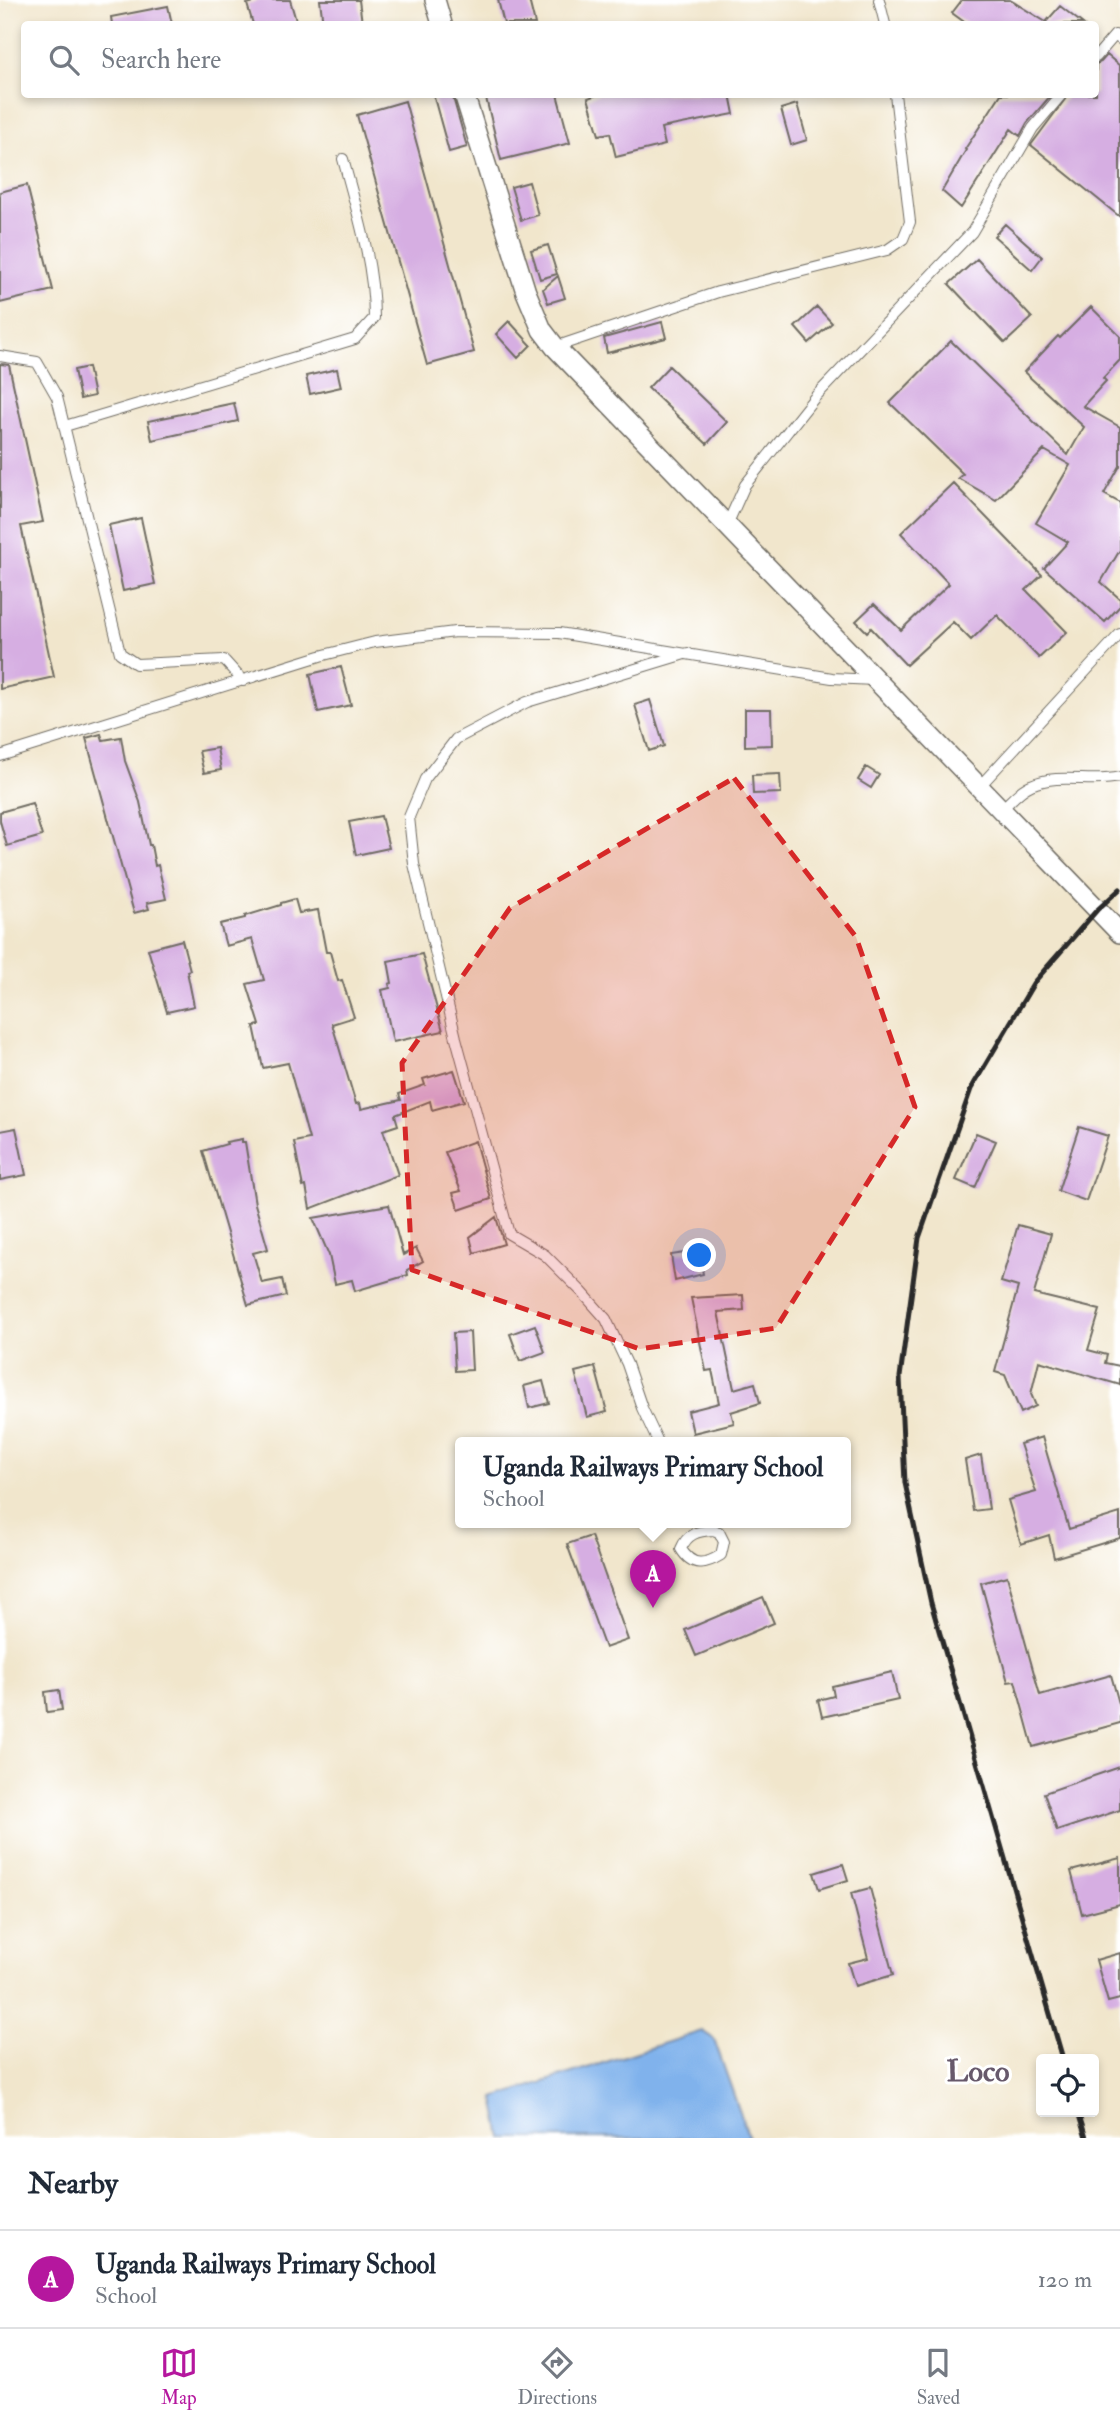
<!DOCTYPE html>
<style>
body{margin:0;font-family:"IM FELL Double Pica",serif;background:#f2f2f3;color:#1f2937}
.controls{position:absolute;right:21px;bottom:21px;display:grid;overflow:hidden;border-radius:7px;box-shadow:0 4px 10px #0003}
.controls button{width:63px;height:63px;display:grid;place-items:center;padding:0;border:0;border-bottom:2px solid #e0e1e3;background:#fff;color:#1f2937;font:35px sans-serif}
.you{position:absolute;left:700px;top:1256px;width:24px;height:24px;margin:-18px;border:5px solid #fff;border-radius:50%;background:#1a73e8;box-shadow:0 0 0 10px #1a73e833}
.badge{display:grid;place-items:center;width:46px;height:46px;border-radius:50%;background:#b5179e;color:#fff;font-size:23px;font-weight:700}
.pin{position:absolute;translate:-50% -58px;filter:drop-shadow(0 2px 4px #0008)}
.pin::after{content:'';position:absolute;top:37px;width:24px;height:21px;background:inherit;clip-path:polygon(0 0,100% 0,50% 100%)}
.popup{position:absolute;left:455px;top:1437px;width:396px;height:91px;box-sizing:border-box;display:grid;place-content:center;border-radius:7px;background:#fff;filter:drop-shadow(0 2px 5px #0005);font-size:23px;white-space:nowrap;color:#747a83}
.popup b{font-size:26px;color:#1f2937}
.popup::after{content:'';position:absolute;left:50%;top:100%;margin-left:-14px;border:14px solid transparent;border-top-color:#fff}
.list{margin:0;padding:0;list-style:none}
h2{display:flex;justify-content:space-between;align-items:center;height:91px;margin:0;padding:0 28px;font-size:30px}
h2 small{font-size:23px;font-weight:400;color:#747a83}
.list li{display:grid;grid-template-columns:46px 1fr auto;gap:21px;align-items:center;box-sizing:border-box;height:98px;padding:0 28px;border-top:2px solid #e0e1e3}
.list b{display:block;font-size:26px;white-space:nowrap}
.list p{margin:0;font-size:23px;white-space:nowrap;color:#747a83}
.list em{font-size:23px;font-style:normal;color:#747a83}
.icon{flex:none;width:38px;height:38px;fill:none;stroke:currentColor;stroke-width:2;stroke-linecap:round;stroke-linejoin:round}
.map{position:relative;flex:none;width:1120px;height:2138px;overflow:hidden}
.search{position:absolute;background:#fff;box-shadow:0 4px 10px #0003;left:21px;right:21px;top:21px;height:77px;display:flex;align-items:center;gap:18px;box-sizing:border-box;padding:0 24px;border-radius:7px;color:#747a83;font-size:26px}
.sheet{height:189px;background:#fff}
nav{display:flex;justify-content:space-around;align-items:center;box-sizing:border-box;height:98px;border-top:2px solid #e0e1e3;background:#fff;font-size:19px;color:#747a83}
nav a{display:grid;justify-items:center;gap:4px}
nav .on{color:#b5179e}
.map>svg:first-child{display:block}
.water{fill:#80b2ec;stroke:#566e8c;stroke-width:2}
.building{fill:#d6aee2}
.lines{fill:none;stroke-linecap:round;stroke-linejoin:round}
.lane-casing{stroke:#706c63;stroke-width:12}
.street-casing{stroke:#706c63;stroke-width:22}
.lane{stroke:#fff;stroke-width:10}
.street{stroke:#fff;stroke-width:19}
.rail{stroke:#2b2b2b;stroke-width:5}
.marked{fill:#d62828;fill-opacity:0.2;stroke:#d62828;stroke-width:5;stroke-dasharray:14 9;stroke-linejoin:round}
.labels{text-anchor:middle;stroke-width:6;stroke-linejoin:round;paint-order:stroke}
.quarter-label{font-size:30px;font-weight:bold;fill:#67596b;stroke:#fff}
</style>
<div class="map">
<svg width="1120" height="2138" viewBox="0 0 1120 2138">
<rect width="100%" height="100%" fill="#fff"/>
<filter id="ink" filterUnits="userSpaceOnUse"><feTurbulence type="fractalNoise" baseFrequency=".0143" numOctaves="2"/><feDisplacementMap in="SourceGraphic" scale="14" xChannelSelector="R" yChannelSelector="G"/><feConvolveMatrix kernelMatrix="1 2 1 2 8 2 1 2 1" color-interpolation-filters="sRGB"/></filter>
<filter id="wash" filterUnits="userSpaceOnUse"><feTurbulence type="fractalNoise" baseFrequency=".00686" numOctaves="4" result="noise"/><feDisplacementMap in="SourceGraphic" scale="28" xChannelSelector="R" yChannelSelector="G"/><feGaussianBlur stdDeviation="1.57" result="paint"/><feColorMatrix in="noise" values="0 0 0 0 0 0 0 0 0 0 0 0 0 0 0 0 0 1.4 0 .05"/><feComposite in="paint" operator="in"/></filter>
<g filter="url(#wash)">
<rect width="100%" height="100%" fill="#f1e6cc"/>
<path class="water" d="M702 2031 714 2039 749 2138H502L494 2098Z"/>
<g id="blocks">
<path class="building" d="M261 0H290L297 24H253L247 4Z
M320 0H359L362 23 323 24Z
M498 0H529L535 24H504Z
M962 0H1010L1046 22 1060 6 1083 24H967L952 13Z
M168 6 172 24H112L111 17Z
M1107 55 1120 66V217L1031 145 1069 94H1096V64L1101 62Z
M433 94H452L467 147 449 152Z
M485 94H557L570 143 501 160Z
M599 94H730L734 114 661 128 665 145 616 157 610 133 599 135 588 98Z
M1001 94H1052L1027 123 1020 136 1011 129 961 208 942 191 966 150 965 149Z
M405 101 474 352 427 365 357 115Z
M797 104 807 140 791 145 781 109Z
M529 182 538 215 521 220 511 187Z
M27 185 53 290 0 303V192Z
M1005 224 1042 257 1032 270 994 236Z
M548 245 557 274 540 279 531 250Z
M977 259 1032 318 1005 343 949 284Z
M558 276 565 298 548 303 543 289Z
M817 307 832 323 809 343 795 327Z
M1091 307 1120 336V360L1103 378 1106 381 1083 406 1120 427V466L1104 494 1120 503V550L1101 582 1120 599V606L1105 622 1044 568 1068 542 1036 523 1070 465 1044 450 996 500 958 478 963 474 890 403 951 341 1068 455 1084 427 1024 372 1058 336 1060 338Z
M509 321 531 345 518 358 496 334Z
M662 322 666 338 607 353 604 338Z
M0 364 9 365 43 522 21 526 54 677 0 689Z
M669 366 727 422 707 444 648 388Z
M88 367 94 396 80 399 74 370Z
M337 369 341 387 310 394 306 376Z
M234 403 238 421 152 440 148 421Z
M953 483 1042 575 1026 590 1067 632 1039 658 997 615 971 640 953 622 906 665 871 628 867 632 856 621 874 604 901 630 949 584 901 533Z
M141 518 155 584 123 591 109 525Z
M341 667 351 705 318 712 310 674Z
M650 700 664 746 649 751 635 705Z
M745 709H771L772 745 745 746Z
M101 734 103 740 121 737 125 761 140 802 149 845H151L155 866 158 865 166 899 147 903 149 909 134 913 86 738Z
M217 748 221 770 204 773 199 751Z
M866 767 879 775 871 788 858 780Z
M780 774 781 793 753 794 752 775Z
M32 803 42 836 7 846 0 821V812Z
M381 816 389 848 356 855 349 822Z
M295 899 299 913 318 910 326 952H330L338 981 342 980 354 1017 332 1024 356 1104 360 1103 361 1109 401 1100 399 1094 425 1085 423 1079 454 1070 464 1101 432 1110 430 1101 395 1115 398 1125 383 1130 398 1175 310 1209 306 1186 303 1187 294 1142 309 1139 288 1063 263 1068 254 1026 260 1025 247 984 264 980 252 939 226 946 220 924 245 918V916L281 905V903Z
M182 940 190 970 187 971 194 1006 167 1012 148 949Z
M422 954 443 1031 393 1042 382 990 390 988 389 984 392 983 388 961Z
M1079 1127 1108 1136 1086 1201 1058 1191Z
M16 1128 26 1175 0 1180V1131Z
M976 1133 996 1141 975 1188 956 1180Z
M242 1139V1142H245L255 1204 268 1249 253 1253 262 1283 282 1279 286 1296 248 1305 203 1151 227 1144 226 1142Z
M475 1141 491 1199 459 1210 453 1193 461 1191 445 1152Z
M389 1205 403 1255 416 1248 423 1261 407 1270 408 1275 355 1291 352 1280 335 1284 329 1255 313 1218Z
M496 1217 504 1244 474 1253 470 1237Z
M1018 1225 1051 1234 1034 1294 1100 1310 1088 1350 1107 1355 1105 1363 1120 1366V1385L1039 1361 1031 1394 1036 1406 1021 1413 1005 1375 995 1372 1018 1287 1001 1282Z
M699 1251 703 1274 675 1281 671 1255Z
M743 1295 744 1310 718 1312 734 1389 755 1383 760 1403 731 1412 734 1423 693 1433 688 1411 719 1403 712 1370 706 1371 691 1298Z
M535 1325 545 1352 520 1361 510 1334Z
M470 1332 472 1370 455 1371 453 1333Z
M595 1367 607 1412 587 1417 575 1372Z
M543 1381 549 1403 529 1408 524 1386Z
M1042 1437 1069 1529 1120 1513V1538L1054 1558 1049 1535 1021 1544 1008 1500 1036 1492 1020 1444Z
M981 1455 989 1509 973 1511 965 1460Z
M591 1536 628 1640 605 1648 567 1544Z
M1007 1576 1040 1695 1111 1675 1120 1707V1723L1033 1747 1015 1681 1008 1682 981 1583Z
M763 1597 774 1623 696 1656 685 1630Z
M892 1672 898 1700 822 1717 818 1700 834 1696 832 1686Z
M59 1690 62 1710 47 1712 45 1692Z
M1120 1767V1810L1057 1831 1044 1793Z
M1120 1858V1904L1082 1914 1071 1871Z
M843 1864 848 1880 819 1889 814 1873Z
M870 1888 893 1975 855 1986 848 1963 868 1958 851 1893Z
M1120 1953V1999L1108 2002 1096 1960Z"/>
</g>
</g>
<g filter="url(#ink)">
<use href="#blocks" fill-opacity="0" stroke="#706c63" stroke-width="2"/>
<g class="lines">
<g class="lane-casing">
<path id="lane" d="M879 0 885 24
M1096 57 1115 35 1120 39
M555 347 718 292 887 250 903 239 910 222 895 94
M0 356 37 362 57 397 120 653 136 664 224 660 243 681
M65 426 355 339 374 318C374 264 357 211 343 159
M727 525 745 485 815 397 972 232 1033 128 1062 94
M0 756 320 656 375 642 455 632 559 633 832 678 874 680
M979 787 1120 634
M1001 810C1010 802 1020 789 1031 785 1060 772 1091 784 1120 777
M658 1442 642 1408 627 1364 606 1319 582 1292 545 1255 509 1234 456 1038 414 864 409 817 425 779 456 739 527 702 688 653
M713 1530 719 1532 724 1542 721 1555C705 1565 692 1567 681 1549 687 1534 697 1531 713 1530Z"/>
</g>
<g class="street-casing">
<path id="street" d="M435 0 442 24
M464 94 526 292 542 330 555 347 1120 933"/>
</g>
<use href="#lane" class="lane"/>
<use href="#street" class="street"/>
<path class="rail" d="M1063 2059 931 1603 905 1483 900 1377 919 1238 971 1089 1035 981 1097 910 1120 889
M1078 2112 1086 2138"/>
</g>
</g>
<path class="marked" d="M734 778 856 937 915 1107 776 1328 640 1349 412 1270 402 1063 510 908Z"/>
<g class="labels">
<g class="quarter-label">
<text x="978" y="2081">Loco</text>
</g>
</g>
</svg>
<div class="controls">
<button><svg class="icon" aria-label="locate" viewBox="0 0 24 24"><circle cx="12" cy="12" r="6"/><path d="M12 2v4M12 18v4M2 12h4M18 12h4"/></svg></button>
</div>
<div class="you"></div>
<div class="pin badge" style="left:653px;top:1608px">A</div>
<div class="popup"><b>Uganda Railways Primary School</b>School</div>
<div class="search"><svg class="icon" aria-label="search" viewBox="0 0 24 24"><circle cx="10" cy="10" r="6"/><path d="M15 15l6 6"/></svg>Search here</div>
</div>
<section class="sheet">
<h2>Nearby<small></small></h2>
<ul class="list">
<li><span class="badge">A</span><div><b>Uganda Railways Primary School</b><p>School</p></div><em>120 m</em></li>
</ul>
</section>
<nav>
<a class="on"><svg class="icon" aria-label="map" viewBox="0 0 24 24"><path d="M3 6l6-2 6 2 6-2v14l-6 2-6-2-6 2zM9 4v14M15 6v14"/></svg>Map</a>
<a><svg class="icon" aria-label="directions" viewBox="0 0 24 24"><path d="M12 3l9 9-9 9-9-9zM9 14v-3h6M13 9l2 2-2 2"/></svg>Directions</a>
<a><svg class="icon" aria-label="saved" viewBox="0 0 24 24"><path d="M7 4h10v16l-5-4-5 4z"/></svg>Saved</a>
</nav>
